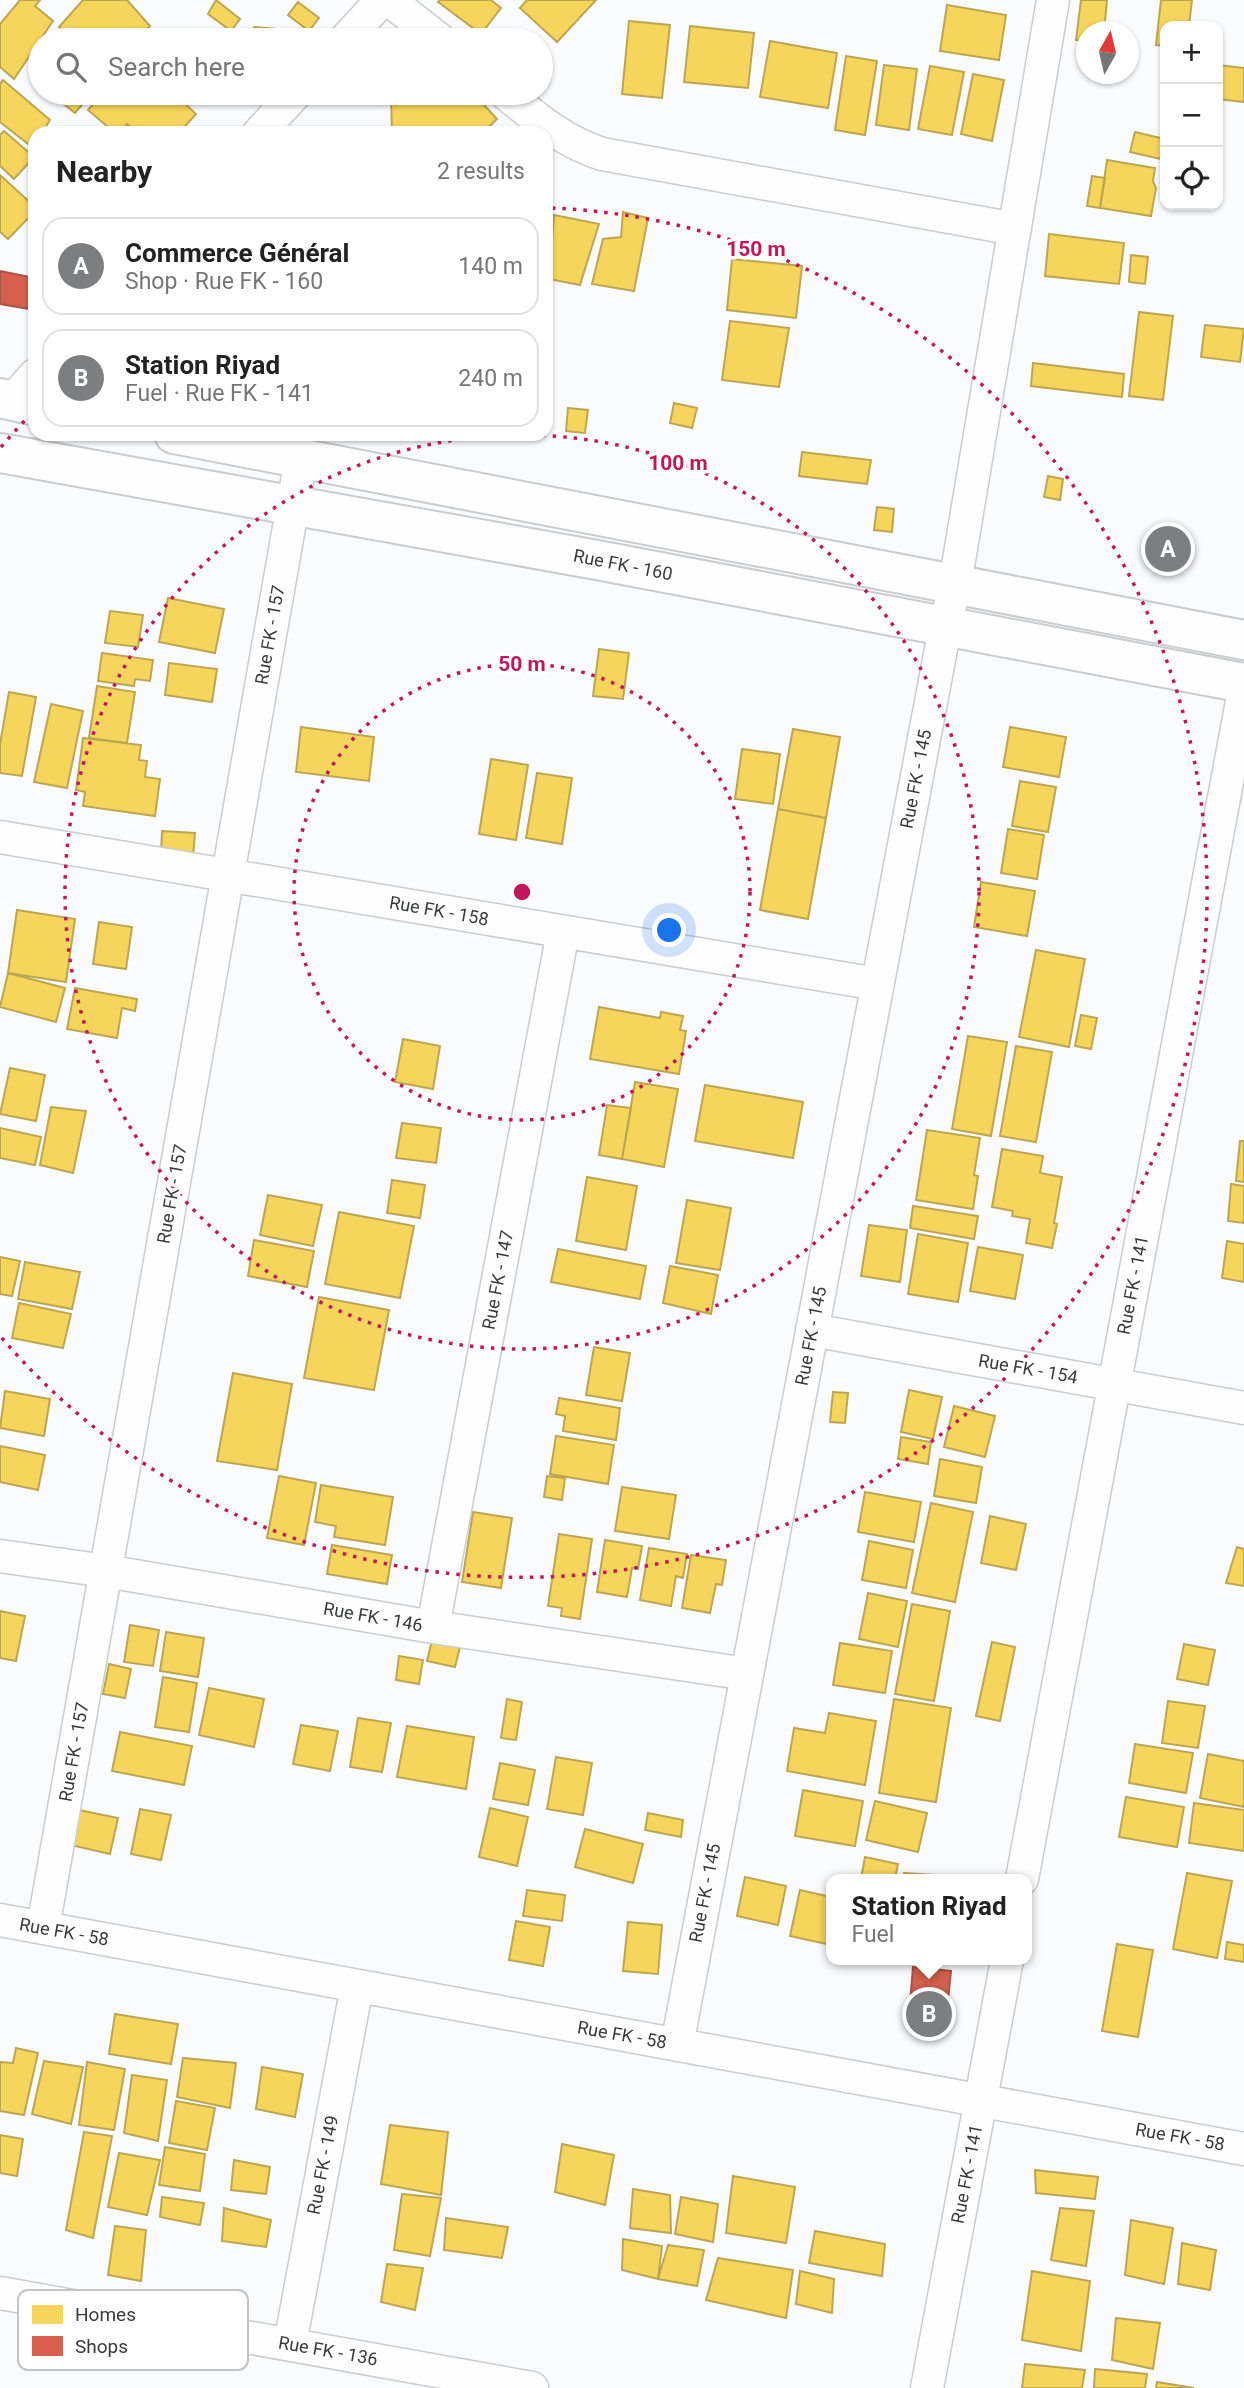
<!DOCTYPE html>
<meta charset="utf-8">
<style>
body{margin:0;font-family:Roboto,sans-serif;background:#f6f6f6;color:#222}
.controls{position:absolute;right:21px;top:21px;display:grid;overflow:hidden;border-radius:14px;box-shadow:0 2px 5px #0004}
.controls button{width:63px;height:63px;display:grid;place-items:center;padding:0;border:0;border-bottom:2px solid #e0e0e0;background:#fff;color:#222;font:35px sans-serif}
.compass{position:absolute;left:1076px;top:21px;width:63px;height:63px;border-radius:50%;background:#fff;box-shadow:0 2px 5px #0004;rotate:8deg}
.you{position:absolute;left:670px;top:931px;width:24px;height:24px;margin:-18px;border:5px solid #fff;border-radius:50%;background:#1a73e8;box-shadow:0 0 0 10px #1a73e833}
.badge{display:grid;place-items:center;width:46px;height:46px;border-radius:50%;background:#7d7e7f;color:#fff;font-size:23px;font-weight:700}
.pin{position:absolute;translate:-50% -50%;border:4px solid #fff;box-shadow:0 2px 7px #0006}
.popup{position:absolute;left:826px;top:1874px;width:206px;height:91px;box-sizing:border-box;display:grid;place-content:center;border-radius:14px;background:#fff;filter:drop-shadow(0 2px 5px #0005);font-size:23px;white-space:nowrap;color:#767676}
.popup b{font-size:26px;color:#222}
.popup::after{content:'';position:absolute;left:50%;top:100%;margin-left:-14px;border:14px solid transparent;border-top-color:#fff}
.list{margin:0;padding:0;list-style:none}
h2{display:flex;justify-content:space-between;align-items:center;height:91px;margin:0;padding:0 28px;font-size:30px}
h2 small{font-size:23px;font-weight:400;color:#767676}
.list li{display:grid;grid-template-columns:46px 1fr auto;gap:21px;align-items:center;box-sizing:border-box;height:98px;margin:0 14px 14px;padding:0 14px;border:2px solid #e0e0e0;border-radius:21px}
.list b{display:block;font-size:26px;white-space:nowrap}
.list p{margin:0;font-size:23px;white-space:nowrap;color:#767676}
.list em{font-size:23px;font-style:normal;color:#767676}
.icon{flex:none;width:38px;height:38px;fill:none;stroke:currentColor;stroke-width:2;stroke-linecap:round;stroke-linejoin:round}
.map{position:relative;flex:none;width:1244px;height:2388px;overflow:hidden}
.search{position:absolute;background:#fff;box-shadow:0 2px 5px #0004;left:28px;top:28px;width:525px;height:77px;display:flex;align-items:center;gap:18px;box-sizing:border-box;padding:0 24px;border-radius:38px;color:#767676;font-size:26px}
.panel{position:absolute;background:#fff;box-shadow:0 2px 5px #0004;left:28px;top:126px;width:525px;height:315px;border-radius:21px}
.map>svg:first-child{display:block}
.homes{fill:#f6d55c;stroke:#bda652;stroke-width:2}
.shops{fill:#d6604d;stroke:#a75548;stroke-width:2}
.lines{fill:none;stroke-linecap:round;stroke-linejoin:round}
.street-casing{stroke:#cbcccd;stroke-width:35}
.secondary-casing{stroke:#cbcccd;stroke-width:42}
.street{stroke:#fefeff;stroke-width:32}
.secondary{stroke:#fefeff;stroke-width:38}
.ring{fill:none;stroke:#c2185b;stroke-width:3.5;stroke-dasharray:3.5 7}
.labels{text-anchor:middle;stroke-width:7;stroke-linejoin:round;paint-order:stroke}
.street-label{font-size:18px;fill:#393a3b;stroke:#fff}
.key{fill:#fff;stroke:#c4c4c4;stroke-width:2}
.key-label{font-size:19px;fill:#393a3b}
.centre{fill:#c2185b;stroke:#fff;stroke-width:3.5}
.ring-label{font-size:21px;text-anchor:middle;font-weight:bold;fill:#c2185b;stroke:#fff;stroke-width:7;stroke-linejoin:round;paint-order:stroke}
</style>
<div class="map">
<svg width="1244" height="2388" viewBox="0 0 1244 2388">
<rect width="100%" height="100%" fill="#fafbfd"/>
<path class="homes" d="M20 0H40L35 6 53 21 14 79 0 67V24Z
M83 0H127L150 26 138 40H74L59 27Z
M216 0 240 19 231 31 208 14Z
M440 0H491L501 8 481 34 438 2Z
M527 0H596L557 42 520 8Z
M1081 0H1107L1104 32H1086V41L1076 40Z
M1161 0H1192L1189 26H1165V46L1156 45Z
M298 2 319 18 309 31 288 15Z
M947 5 1006 15 999 60 940 51Z
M629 21 670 25 662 98 622 94Z
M690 26 754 33 748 88 684 82Z
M254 27 276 29V40H249Z
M161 31 172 40H154Z
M770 41 837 53 828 108 760 97Z
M846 56 877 61 865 135 835 130Z
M884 65 917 69 909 130 876 125Z
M1218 65 1244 68V102L1218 99Z
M930 66 964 72 952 135 918 129Z
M973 74 1004 80 992 141 961 134Z
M3 80 50 120 42 133H35V143L32 147 0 122V84Z
M50 93H92L75 113Z
M103 93H129L134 96 136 93H174L196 114 179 133H137L127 124 120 133H115L88 110Z
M395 93H473L497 119 483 133H392L391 95Z
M4 131 34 157 14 179 0 166V135Z
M1135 132 1165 139V160L1130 152Z
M1107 160 1155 168 1153 181 1156 188 1151 216 1100 208Z
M0 175 35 207V211L8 239 0 232Z
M1092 176 1105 178 1100 208 1087 206Z
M623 212 648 218 634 291 592 284 603 239 621 237Z
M554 215 599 224 580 285 549 279Z
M1049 234 1124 243 1119 284 1045 276Z
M1131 255 1148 257 1145 284 1129 282Z
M732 259 802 266 796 318 727 310Z
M1139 312 1173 316 1163 400 1129 396Z
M730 321 789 328 779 387 722 380Z
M1205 325 1244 329 1240 362 1201 357Z
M1033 363 1124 374 1122 397 1031 386Z
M674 403 697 408 692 428 670 423Z
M568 408 588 410 585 433 566 431Z
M802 452 871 460 867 484 799 476Z
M1048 476 1063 479 1060 500 1044 497Z
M877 507 894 509 892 532 874 530Z
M168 598 224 609 215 653 159 642Z
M110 611 143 615 138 647 105 643Z
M599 649 629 653 623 699 593 696Z
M102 653 153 660 150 681 135 679 134 686 98 681Z
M169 663 217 669 212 702 165 695Z
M97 686 135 692 127 743 89 738Z
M9 692 36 697 22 776 0 773V744Z
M51 704 83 711 67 788 34 782Z
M301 727 374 737 369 781 296 772Z
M1010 727 1066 737 1059 777 1003 767Z
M793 729 840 737 826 818 778 809Z
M83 738 141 745 139 760 147 761 145 777 160 779 155 816 83 806 85 792 76 790Z
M742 749 780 754 773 804 735 799Z
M491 759 528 765 516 840 479 834Z
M537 773 572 778 562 844 526 838Z
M1020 781 1056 787 1048 832 1012 826Z
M778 809 826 818 808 919 760 910Z
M1008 829 1044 835 1037 879 1001 873Z
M162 831 195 833 193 858 161 856Z
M981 882 1035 891 1027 936 974 927Z
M17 910 75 919 66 982 8 973Z
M99 922 132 927 126 969 93 964Z
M1036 950 1085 959 1069 1047 1019 1037Z
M8 973 65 988 56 1022 0 1007Z
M75 988 137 999 135 1011 122 1008 117 1038 67 1029Z
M599 1007 660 1018 661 1012 683 1016 680 1030 686 1031 679 1074 590 1059Z
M1081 1015 1097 1018 1091 1049 1075 1046Z
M968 1036 1007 1042 991 1136 952 1129Z
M403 1039 440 1046 433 1089 395 1082Z
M1016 1046 1052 1052 1036 1142 1000 1136Z
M10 1068 45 1075 36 1121 0 1114Z
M635 1082 678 1089 664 1167 622 1159Z
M705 1085 803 1102 793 1158 695 1141Z
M607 1105 631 1108 622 1159 599 1155Z
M51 1107 86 1111 73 1173 40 1165Z
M402 1123 441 1128 436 1163 396 1158Z
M0 1128 41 1137 35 1165 0 1158Z
M927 1130 980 1138 974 1175 978 1176 973 1209 916 1200Z
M1240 1141H1244V1182L1236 1181Z
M1002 1149 1043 1156 1040 1173 1062 1177 1054 1223 1057 1224 1052 1248 1026 1243 1030 1219 1012 1216 1013 1211 992 1207Z
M587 1177 637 1186 626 1250 576 1241Z
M392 1180 425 1185 420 1218 387 1213Z
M1231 1184 1244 1186V1223L1228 1221Z
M268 1195 322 1205 313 1246 260 1235Z
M687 1200 731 1208 720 1270 676 1263Z
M913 1206 978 1216 974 1239 910 1228Z
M339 1212 414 1226 400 1298 325 1284Z
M869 1225 907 1230 900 1282 861 1276Z
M918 1234 968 1243 958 1302 908 1294Z
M254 1240 314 1251 307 1287 248 1276Z
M1227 1241 1244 1244V1282L1222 1278Z
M978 1247 1023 1255 1015 1299 970 1291Z
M558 1249 646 1266 640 1299 551 1282Z
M0 1257 20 1261 12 1296 0 1294Z
M25 1262 80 1272 72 1309 18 1299Z
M670 1266 718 1275 711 1314 663 1303Z
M319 1297 389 1310 374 1390 304 1378Z
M19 1303 71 1314 63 1348 12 1338Z
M594 1347 630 1353 622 1401 586 1395Z
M233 1373 292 1384 277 1470 217 1461Z
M909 1390 942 1397 933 1439 901 1432Z
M5 1391 50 1399 44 1436 0 1428Z
M833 1392 848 1393 845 1423 830 1422Z
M559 1398 620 1408 616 1440 563 1431 565 1416 556 1414Z
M954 1406 995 1416 985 1457 944 1447Z
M556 1436 614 1445 608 1484 550 1474Z
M901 1437 931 1442 928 1464 898 1459Z
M0 1446 45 1455 38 1490 0 1482Z
M940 1459 982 1467 976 1503 934 1496Z
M279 1476 316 1483 304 1545 267 1538Z
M547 1476 565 1478 562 1500 544 1497Z
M321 1485 393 1497 385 1545 334 1537 336 1526 315 1522Z
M622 1487 676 1495 669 1539 615 1531Z
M865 1492 921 1502 914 1542 858 1532Z
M931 1503 973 1512 955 1602 912 1593Z
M473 1512 512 1518 501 1588 462 1582Z
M990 1516 1026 1524 1016 1570 981 1563Z
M559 1534 592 1539 580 1619 561 1616 562 1608 548 1606Z
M605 1540 642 1546 638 1569 632 1568 627 1597 597 1592Z
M869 1541 913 1550 906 1588 862 1580Z
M332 1545 392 1555 387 1584 327 1574Z
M1237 1547 1244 1549V1586L1226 1583Z
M649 1548 687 1554 683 1578 676 1576 671 1606 640 1600Z
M691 1555 726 1560 722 1585 716 1584 710 1613 682 1608Z
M868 1593 907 1601 898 1647 859 1639Z
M912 1604 950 1611 934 1701 895 1694Z
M0 1611 25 1616 16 1661 0 1658Z
M130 1625 159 1630 153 1666 124 1662Z
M166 1632 204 1638 198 1677 160 1671Z
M434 1632 462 1639 455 1667 427 1661Z
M992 1642 1015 1647 1000 1721 976 1716Z
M840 1643 892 1651 885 1693 833 1685Z
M1184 1644 1215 1650 1208 1685 1177 1679Z
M399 1656 423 1660 419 1684 396 1680Z
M109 1664 131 1669 125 1698 103 1694Z
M163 1677 197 1683 189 1732 155 1727Z
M209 1688 264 1699 254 1747 199 1735Z
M507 1699 522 1702 516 1740 501 1738Z
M894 1699 951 1708 936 1802 879 1793Z
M1168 1701 1205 1706 1198 1748 1162 1743Z
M829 1713 876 1721 865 1785 787 1771 794 1728 825 1733Z
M358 1718 391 1723 382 1772 350 1767Z
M301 1725 338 1731 330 1771 293 1764Z
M407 1726 474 1737 466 1789 397 1777Z
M120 1732 192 1746 184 1785 112 1771Z
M1135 1744 1193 1753 1186 1793 1129 1783Z
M1208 1754 1244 1761V1807L1200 1798Z
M556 1757 592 1763 583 1815 547 1809Z
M500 1763 535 1770 528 1805 493 1799Z
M803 1790 863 1801 855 1846 795 1836Z
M1126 1797 1184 1807 1177 1847 1119 1837Z
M875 1801 927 1813 918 1852 866 1840Z
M1194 1803 1244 1810V1851L1189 1843Z
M490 1808 528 1817 517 1866 479 1857Z
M140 1809 171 1815 161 1860 131 1854Z
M79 1810 118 1818 110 1854 71 1845Z
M648 1813 683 1820 681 1837 645 1830Z
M585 1829 643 1844 633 1883 575 1867Z
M865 1857 898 1864 895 1879H861Z
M904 1873 935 1875V1879H904Z
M1187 1873 1232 1881 1217 1958 1173 1949Z
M745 1877 786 1886 778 1925 737 1916Z
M527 1890 565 1895 562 1921 523 1916Z
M800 1890 831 1897V1945L790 1936Z
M516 1921 550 1927 543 1966 509 1960Z
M628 1922 662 1925 658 1974 623 1971Z
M1227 1942 1244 1945V1962L1225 1959Z
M1117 1944 1153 1950 1138 2037 1102 2031Z
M115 2014 178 2024 171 2064 109 2054Z
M16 2048 38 2053 24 2115 0 2111V2062L13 2063Z
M183 2058 236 2063 230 2108 177 2097Z
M44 2061 83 2067 71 2124 32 2114Z
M87 2062 125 2069 114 2130 79 2125Z
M262 2067 303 2074 295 2117 256 2109Z
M132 2075 167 2080 158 2141 124 2133Z
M176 2101 215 2108 207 2150 169 2143Z
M390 2125 448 2132 441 2195 381 2184Z
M84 2132 112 2136 93 2238 66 2230Z
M0 2135 23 2139 17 2176 0 2173Z
M562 2144 614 2155 605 2205 555 2192Z
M165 2147 205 2154 200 2191 159 2185Z
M119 2153 160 2160 147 2215 108 2207Z
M234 2160 270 2167 266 2194 231 2190Z
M1035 2170 1098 2177 1095 2199 1036 2193Z
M733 2176 795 2187 786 2243 726 2233Z
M633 2189 670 2195 671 2233 630 2228Z
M402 2194 441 2198 430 2256 394 2250Z
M162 2197 204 2203 200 2225 160 2217Z
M681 2197 718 2204 713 2242 675 2234Z
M224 2208 271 2220 266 2247 222 2241Z
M1060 2208 1094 2211 1086 2266 1051 2260Z
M446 2218 508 2227 502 2258 444 2250Z
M1131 2220 1173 2228 1164 2284 1125 2275Z
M115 2226 146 2230 141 2281 108 2275Z
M815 2231 885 2244 882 2276 809 2263Z
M623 2239 662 2246 658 2279 622 2270Z
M1182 2243 1216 2250 1210 2290 1178 2284Z
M668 2245 704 2250 697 2286 658 2279Z
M718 2258 793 2270 786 2318 706 2300Z
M387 2264 423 2268 415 2310 381 2302Z
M800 2271 834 2279 832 2313 796 2304Z
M1032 2271 1090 2281 1081 2351 1022 2340Z
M1116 2318 1160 2323 1153 2369 1112 2360Z
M1025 2364 1085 2370 1082 2388H1022Z
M1095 2369 1147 2374 1145 2388H1094Z
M1157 2382 1194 2388H1156Z"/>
<path class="shops" d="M0 271 35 278V310L0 304Z
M913 1967 951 1971 945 2030 908 2027Z"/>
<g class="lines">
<g class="street-casing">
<path id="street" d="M389 0 440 40
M345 40 382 0
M505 93C536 118 564 142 602 154L1015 229
M259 133 296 93
M11 402 35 375
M0 837 877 984
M812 1330 1244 1408
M0 1556 106 1571 433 1627 747 1674
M433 1627 563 932
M1022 1879 1244 691
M0 1920 1244 2149
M43 1928 301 459
M677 2045 945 628 955 584 1053 0
M0 2293 532 2388
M290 2344 357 1986
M927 2388 1007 1960"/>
</g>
<g class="secondary-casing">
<path id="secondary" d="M0 398 35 406
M174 434 1244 640
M0 453 597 560 1244 683"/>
</g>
<use href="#street" class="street"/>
<use href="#secondary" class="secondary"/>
</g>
<g class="ring">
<circle cx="522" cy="892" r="228"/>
<circle cx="522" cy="892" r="457"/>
<path d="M1 447A685 685 0 0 1 33 412M552 208A685 685 0 1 1 1 1337"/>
</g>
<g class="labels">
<g class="street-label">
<text transform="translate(623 565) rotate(11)" y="6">Rue FK - 160</text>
<text transform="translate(270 635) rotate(-80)" y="6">Rue FK - 157</text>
<text transform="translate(916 779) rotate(-79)" y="6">Rue FK - 145</text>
<text transform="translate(439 911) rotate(10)" y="6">Rue FK - 158</text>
<text transform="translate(172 1194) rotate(-80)" y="6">Rue FK - 157</text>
<text transform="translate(498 1280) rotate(-79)" y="6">Rue FK - 147</text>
<text transform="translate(1133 1285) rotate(-79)" y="6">Rue FK - 141</text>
<text transform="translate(811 1336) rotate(-79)" y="6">Rue FK - 145</text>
<text transform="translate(1028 1369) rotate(10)" y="6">Rue FK - 154</text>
<text transform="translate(373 1617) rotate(10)" y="6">Rue FK - 146</text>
<text transform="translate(74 1752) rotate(-80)" y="6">Rue FK - 157</text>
<text transform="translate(705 1893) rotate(-79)" y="6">Rue FK - 145</text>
<text transform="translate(64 1932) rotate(10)" y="6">Rue FK - 58</text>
<text transform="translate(622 2035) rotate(10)" y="6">Rue FK - 58</text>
<text transform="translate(1180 2137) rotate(10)" y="6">Rue FK - 58</text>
<text transform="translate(323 2165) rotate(-79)" y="6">Rue FK - 149</text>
<text transform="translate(967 2174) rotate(-79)" y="6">Rue FK - 141</text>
<text transform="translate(328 2351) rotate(10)" y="6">Rue FK - 136</text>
</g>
</g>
<rect x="18" y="2290" width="230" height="80" rx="10" class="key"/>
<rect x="32" y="2305" width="31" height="19" fill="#f6d55c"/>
<rect x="32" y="2336" width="31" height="20" fill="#d6604d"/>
<g class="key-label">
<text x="75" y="2321">Homes</text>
<text x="75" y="2353">Shops</text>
</g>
<circle cx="522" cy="892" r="10" class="centre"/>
<g class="ring-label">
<text x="756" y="256">150 m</text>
<text x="678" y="470">100 m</text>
<text x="522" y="671">50 m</text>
</g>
</svg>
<div class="controls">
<button>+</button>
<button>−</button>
<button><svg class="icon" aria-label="locate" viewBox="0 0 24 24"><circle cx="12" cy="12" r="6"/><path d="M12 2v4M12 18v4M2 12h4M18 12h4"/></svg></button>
</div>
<svg class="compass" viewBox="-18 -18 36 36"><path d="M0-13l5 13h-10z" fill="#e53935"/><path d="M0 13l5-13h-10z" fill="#767676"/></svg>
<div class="you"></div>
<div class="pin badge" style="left:1168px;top:549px">A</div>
<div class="pin badge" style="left:929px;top:2014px">B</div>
<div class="popup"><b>Station Riyad</b>Fuel</div>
<div class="search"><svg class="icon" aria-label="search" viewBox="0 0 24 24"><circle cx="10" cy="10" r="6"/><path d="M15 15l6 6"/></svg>Search here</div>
<section class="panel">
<h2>Nearby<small>2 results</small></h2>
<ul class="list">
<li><span class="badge">A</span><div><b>Commerce Général</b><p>Shop · Rue FK - 160</p></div><em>140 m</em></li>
<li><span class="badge">B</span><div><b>Station Riyad</b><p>Fuel · Rue FK - 141</p></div><em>240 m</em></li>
</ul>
</section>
</div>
